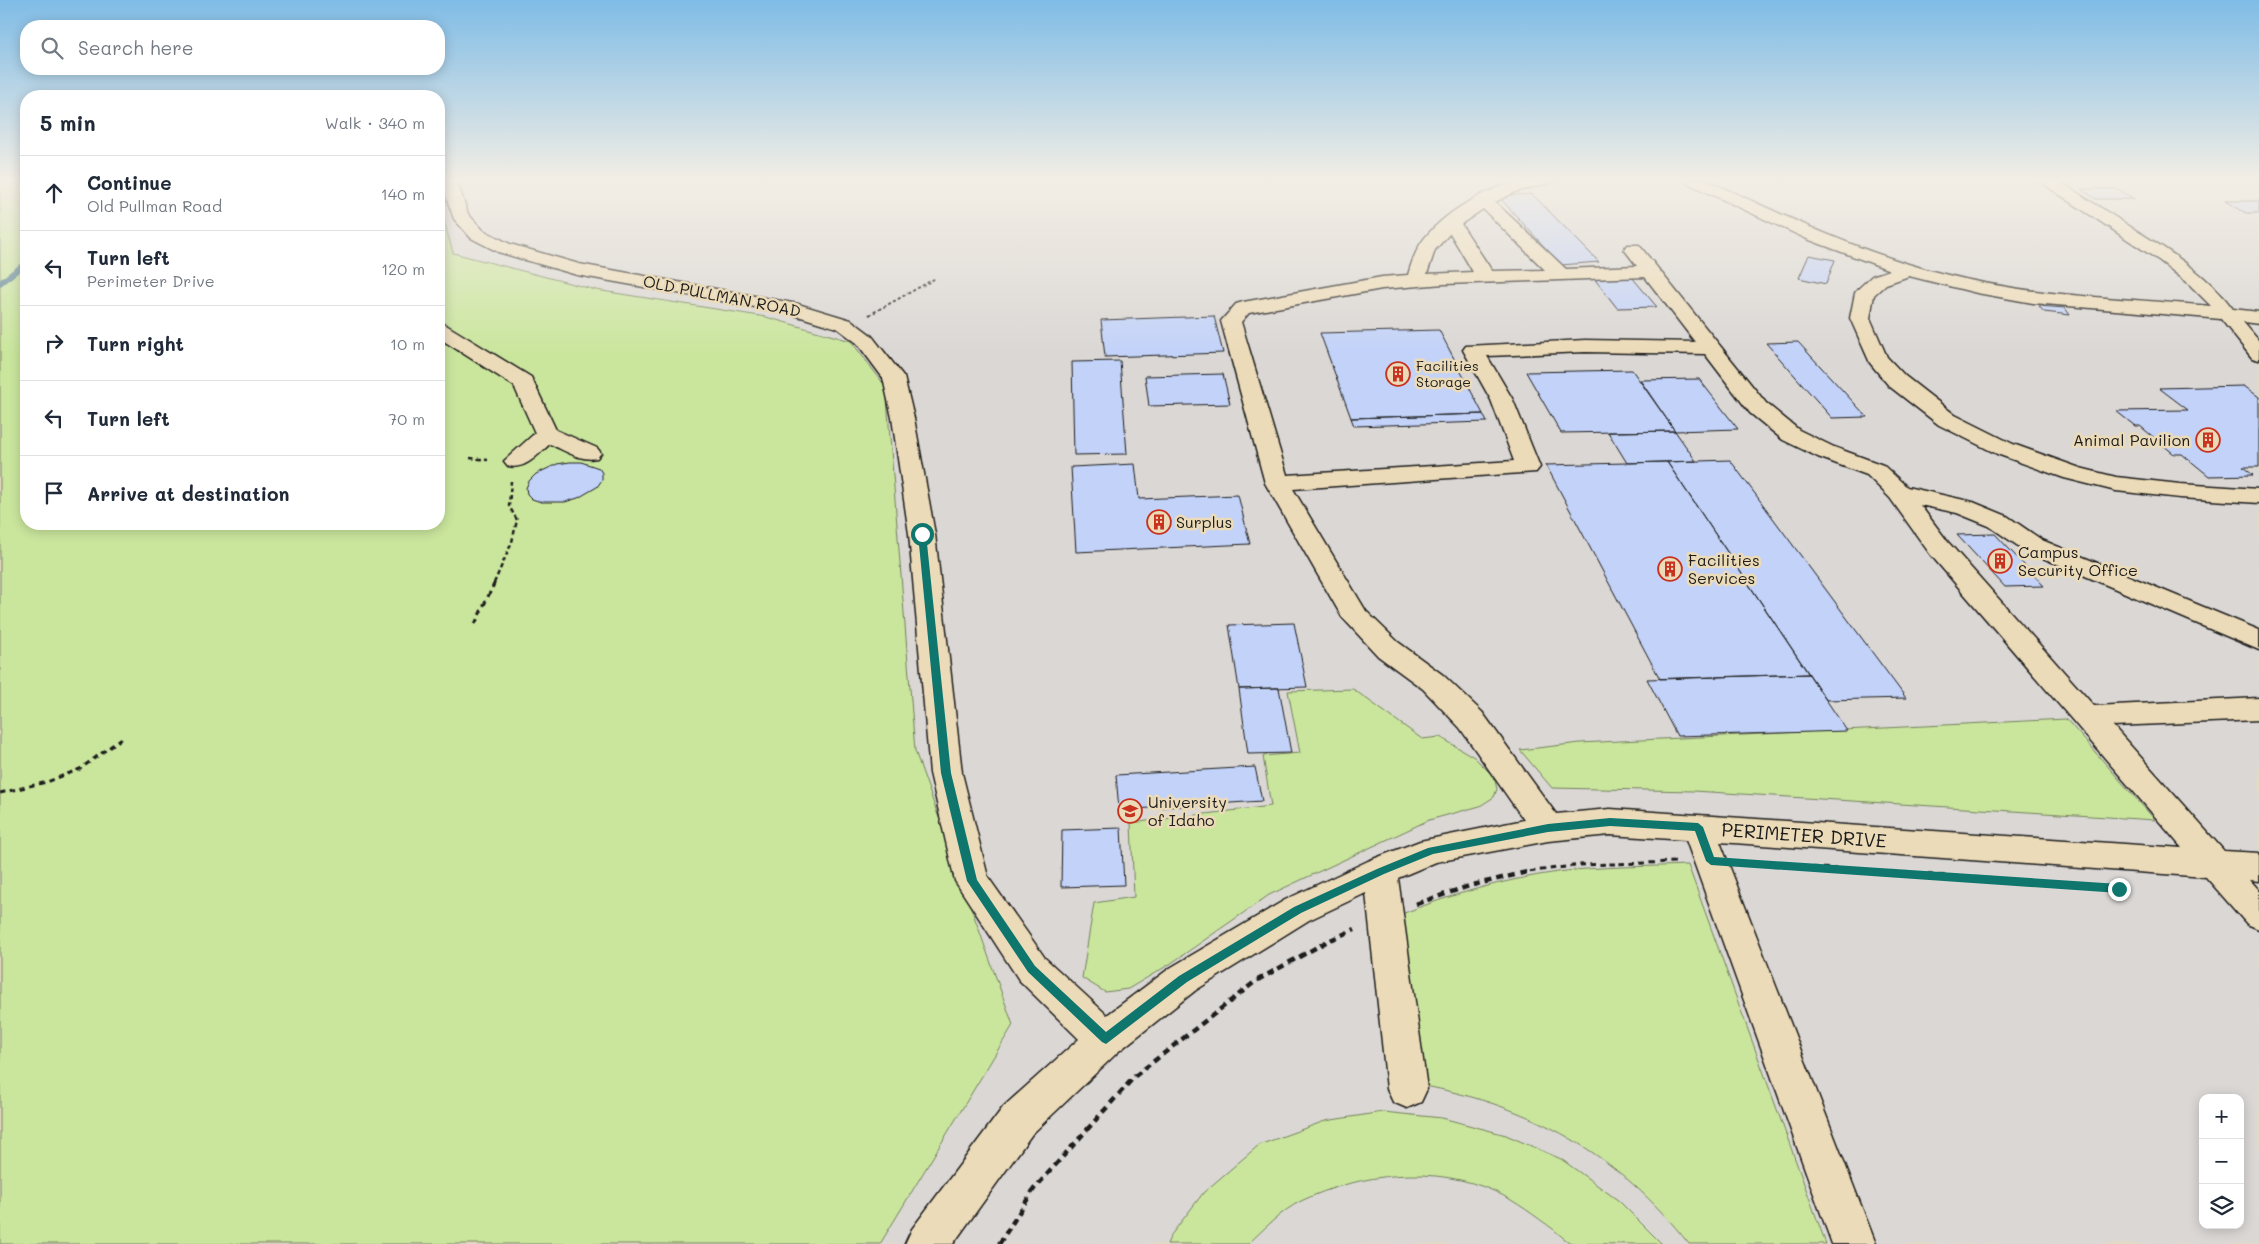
<!DOCTYPE html>
<meta charset="utf-8">
<style>
body{margin:0;font-family:Mali,sans-serif;background:#f2f2f3;color:#1f2937}
.controls{position:absolute;right:15px;bottom:15px;display:grid;overflow:hidden;border-radius:10px;box-shadow:0 2px 12px #0003}
.controls button{width:45px;height:45px;display:grid;place-items:center;padding:0;border:0;border-bottom:1px solid #e0e1e3;background:#fff;color:#1f2937;font:25px sans-serif}
.stop{position:absolute;width:15px;height:15px;margin:-11px;border:4px solid #0f766e;border-radius:50%;background:#fff}
.stop.end{background:#0f766e;border-color:#fff;box-shadow:0 1px 5px #0008}
.list{margin:0;padding:0;list-style:none}
h2{display:flex;justify-content:space-between;align-items:center;height:65px;margin:0;padding:0 20px;font-size:21px}
h2 small{font-size:16px;font-weight:400;color:#747a83}
.list li{display:grid;grid-template-columns:32px 1fr auto;gap:15px;align-items:center;box-sizing:border-box;height:75px;padding:0 20px;border-top:1px solid #e0e1e3}
.list b{display:block;font-size:19px;white-space:nowrap}
.list p{margin:0;font-size:16px;white-space:nowrap;color:#747a83}
.list em{font-size:16px;font-style:normal;color:#747a83}
.icon{flex:none;width:28px;height:28px;fill:none;stroke:currentColor;stroke-width:2;stroke-linecap:round;stroke-linejoin:round}
.map{position:relative;flex:none;width:2259px;height:1244px;overflow:hidden}
.search{position:absolute;background:#fff;box-shadow:0 2px 12px #0003;left:20px;top:20px;width:425px;height:55px;display:flex;align-items:center;gap:12px;box-sizing:border-box;padding:0 18px;border-radius:20px;color:#747a83;font-size:19px}
.panel{position:absolute;background:#fff;box-shadow:0 2px 12px #0003;left:20px;top:90px;width:425px;height:440px;border-radius:20px}
.map>svg:first-child{display:block}
.built{fill:#dad7d5;fill-rule:evenodd}
.green{fill:#cae69d;stroke:#73815c}
.lines{fill:none;stroke-linecap:round;stroke-linejoin:round}
.stream{stroke:#598393;stroke-width:5.5}
.building{fill:#c2d2f9;stroke:#1c1c1c}
.minor-casing{stroke:#1c1c1c;stroke-width:3}
.path-far3{stroke:#1c1c1c;stroke-width:2;stroke-dasharray:3 2.5;stroke-linecap:butt}
.path-far2{stroke:#1c1c1c;stroke-width:2.5;stroke-dasharray:4.5 3;stroke-linecap:butt}
.path-far1{stroke:#1c1c1c;stroke-width:3;stroke-dasharray:5.5 4.5;stroke-linecap:butt}
.path{stroke:#1c1c1c;stroke-width:4.5;stroke-dasharray:7 5;stroke-linecap:butt}
.minor{fill:#ecdbb8;fill-rule:evenodd}
.route{fill:#0f766e}
.labels{text-anchor:middle;stroke-width:5;stroke-linejoin:round;paint-order:stroke}
.far-poi-label{font-size:14px;fill:#1c1c1c;stroke:#ecdbb8;text-anchor:start}
.street-label{font-size:16px;fill:#1c1c1c;stroke:#ecdbb8}
.poi-label{font-size:16px;fill:#1c1c1c;stroke:#ecdbb8;text-anchor:start}
.near-street-label{font-size:19px;fill:#1c1c1c;stroke:#ecdbb8}
</style>
<div class="map">
<svg width="2259" height="1244" viewBox="0 0 2259 1244">
<rect width="100%" height="100%" fill="#e4d9c5"/>
<filter id="ink" filterUnits="userSpaceOnUse"><feTurbulence type="fractalNoise" baseFrequency=".02" numOctaves="2"/><feDisplacementMap in="SourceGraphic" scale="10" xChannelSelector="R" yChannelSelector="G"/><feConvolveMatrix kernelMatrix="1 2 1 2 8 2 1 2 1" color-interpolation-filters="sRGB"/></filter>
<g filter="url(#ink)">
<path class="built" d="M0 179H26V524H439V179H2259V1244H0ZM2203 1098H2240V1225H2203Z"/>
<path class="green" d="M0 179H26V524H439V203L453 253 596 290 766 317 851 341 886 387 915 751 1013 1025 880 1244H0Z
M1353 689 1422 739 1440 737 1474 757 1494 777 1497 789 1494 797 1480 806 1429 820 1269 895 1170 964 1128 989 1105 992 1082 978 1094 903 1134 897 1131 823 1271 806 1263 756 1300 753 1288 691Z
M2066 719 2155 820 1694 791 1552 788 1520 750 1580 743Z
M1688 865 1826 1244H1689C1617 1153 1533 1106 1420 1085L1399 915C1452 894 1502 880 1558 872 1601 866 1645 867 1688 865Z
M1383 1112 1442 1118 1506 1135 1561 1159 1619 1201 1662 1244C1649 1244 1578 1244 1571 1243 1565 1240 1559 1234 1553 1229 1535 1216 1517 1202 1496 1192 1436 1164 1360 1173 1301 1201 1281 1211 1264 1229 1248 1244H1167L1171 1235 1204 1192 1259 1145 1325 1121Z"/>
<g class="lines">
<path class="stream" d="M0 283 26 263"/>
</g>
<path class="building" d="M2081 189H2118L2134 199H2096Z
M1532 194 1599 262 1561 265 1498 196Z
M2225 201H2259V213H2246Z
M1809 255 1835 260 1826 284 1799 278Z
M1631 276 1657 307 1617 308 1593 277Z
M2039 306 2065 308 2070 315 2044 312Z
M1214 316 1223 353 1105 357 1101 320Z
M1439 330 1483 414 1351 418 1320 333Z
M1798 342 1867 417 1832 418 1766 343Z
M1120 361 1127 454 1074 455 1072 362Z
M1632 370 1675 431 1561 433 1526 372Z
M1223 374 1230 404 1149 406 1145 376Z
M1699 379 1738 429 1675 431 1640 380Z
M2244 386 2259 397V467H2243L2253 475 2209 476 2182 454H2174L2140 426H2135L2116 411 2188 410 2159 388Z
M1483 414 1487 422 1354 426 1351 418Z
M1675 431 1696 461 1627 463 1608 432Z
M1730 460 1906 698 1826 700 1667 462Z
M570 462H581L599 468 602 473V480L597 487 578 498 565 502H541L532 499 527 494 526 488 529 481 536 474 557 464Z
M1667 462 1809 674 1660 679 1546 465Z
M1135 464 1139 499 1238 495 1250 544 1076 552 1071 467Z
M1995 534 2044 586 2005 587 1957 535Z
M1294 623 1307 687 1239 689 1229 625Z
M1809 674 1847 731 1677 736 1647 679Z
M1279 688 1291 753 1248 754 1239 689Z
M1255 767 1262 801 1119 810 1116 775Z
M1121 828 1124 885 1061 887 1062 830Z"/>
<g class="lines">
<g class="minor-casing">
<path id="minor" d="M440 179H456L468 214 483 230 510 244 579 264 798 304 851 320 871 335 904 377 914 418 935 534 962 773 988 877 1045 958 1107 1015 1170 968 1285 900 1368 861 1420 841 1524 820 1460 728 1423 689 1378 656 1342 617 1265 483 1221 321 1236 304 1243 302 1382 277 1408 275C1411 264 1415 253 1421 243 1443 212 1488 187 1524 180 1534 178 1545 179 1555 179L1553 182 1515 192 1495 202 1566 269 1637 266 1624 249 1627 245H1639L1766 403 1799 430 1834 447 1883 465 1907 487 1973 502 2007 516 2042 540 2259 630V650L2024 550 1989 526 1957 513 1920 505 1948 542 2094 706 2259 698V720L2113 726 2224 851 2259 853V881L2250 880 2259 890V929L2247 924 2206 877 1720 842 1876 1244H1832L1686 840 1610 835 1548 841 1436 862 1398 878 1427 1089 1421 1102 1407 1108 1393 1102 1387 1089 1366 893 1309 920 1196 990 1119 1051 1032 1134 953 1244H905L912 1229 1004 1106 1079 1039 1019 980 955 881 930 773 909 534 892 418 883 378 857 343 837 328 788 313 577 275 498 252 471 238 454 219ZM1483 209 1545 270 1492 271 1461 224ZM1450 233 1473 272 1427 274 1435 250ZM1645 277 1695 342 1585 340 1466 346 1463 350 1491 400 1514 461 1287 475 1241 322 1249 313 1382 289 1444 284ZM1585 352 1705 354 1750 413 1783 440 1818 457 1867 475 1890 498 1930 554 2182 848 1610 809 1556 814 1482 712 1443 675 1398 642 1366 611 1293 489 1536 472 1540 467 1513 400 1487 356Z
M1683 179H1704C1783 215 1860 253 1944 274 2032 297 2122 298 2211 306L2187 282 2160 261 2036 179H2055C2083 196 2110 214 2137 231 2172 253 2208 275 2233 309L2259 312V324L2243 322 2259 341V360L2252 358 2221 319 2033 303 1977 293 1909 276 1886 284 1874 295 1870 318 1887 357 1905 376 1955 415 2013 444 2080 468 2116 477 2180 484 2259 489V503L2180 498 2116 491 2064 478 1997 454 1939 425 1889 386 1870 363 1850 318 1855 293 1858 289 1872 276 1890 270 1807 239 1685 182Z
M439 323 446 325 531 377 556 430 597 448 601 453 597 458C581 462 564 450 550 444 537 455 526 470 508 466L504 461 535 433 514 386 439 338Z"/>
</g>
<path class="path-far3" d="M869 315 936 278"/>
<path class="path-far2" d="M470 458 488 460
M494 583 512 542 517 520 509 506 511 481"/>
<path class="path-far1" d="M475 624 495 582
M0 793 47 782 80 769 122 738
M1743 863 1896 873
M1520 873 1580 865 1677 862"/>
<path class="path" d="M1878 872 1994 880
M1416 904 1469 886 1527 872
M999 1244 1034 1189 1135 1076 1256 981 1326 942 1355 929"/>
<use href="#minor" class="minor"/>
</g>
</g>
<linearGradient id="sky" x2="0" y2="1"><stop stop-color="#7fbce6"/><stop offset="0.51" stop-color="#f3eee5"/><stop offset="1" stop-color="#f3eee5" stop-opacity="0"/></linearGradient>
<rect width="2259" height="353" fill="url(#sky)"/>
<path class="route" d="M922 532 926 534 951 773 977 880 1035 966 1106 1032 1179 976 1294 907 1377 869 1428 848 1548 824 1610 818 1698 823 1703 827 1714 857 2119 884 2124 889 2119 893 1711 865 1706 861 1695 831 1610 826 1548 832 1433 854 1384 874 1301 913 1187 982 1106 1044 1102 1042 1028 972 967 881 941 773 918 534Z"/>
<defs>
<g id="building-ring" transform="scale(1.25)"><circle r="9.5" fill="#ecdbb8" stroke="#c8321e" stroke-width="1.5"/><path d="M-4-6H4V6H1V3H-1V6H-4ZM-2.5-4.3h1.7v1.8h-1.7ZM.8-4.3h1.7v1.8H.8ZM-2.5-1h1.7V.8h-1.7ZM.8-1h1.7V.8H.8Z" fill="#c8321e"/></g>
<g id="university-ring" transform="scale(1.25)"><circle r="9.5" fill="#ecdbb8" stroke="#c8321e" stroke-width="1.5"/><path d="M0-5L7-2L0 1L-7-2ZM-4 1L0 2.5L4 1V4Q0 6-4 4Z" fill="#c8321e"/></g>
</defs>
<g fill-rule="evenodd">
<use href="#building-ring" x="1398" y="374"/>
<use href="#building-ring" x="2208" y="440"/>
<use href="#building-ring" x="1159" y="522"/>
<use href="#building-ring" x="2000" y="561"/>
<use href="#building-ring" x="1670" y="569"/>
<use href="#university-ring" x="1130" y="811"/>
</g>
<g class="labels">
<g class="far-poi-label">
<text x="1416" y="371">Facilities<tspan x="1416" dy="16">Storage</tspan></text>
</g>
<g class="street-label">
<text transform="translate(722 296) rotate(11)" y="6">OLD PULLMAN ROAD</text>
</g>
<g class="poi-label">
<text x="2190" y="446" text-anchor="end">Animal Pavilion</text>
<text x="1176" y="528">Surplus</text>
<text x="2018" y="558">Campus<tspan x="2018" dy="18">Security Office</tspan></text>
<text x="1688" y="566">Facilities<tspan x="1688" dy="18">Services</tspan></text>
<text x="1148" y="808">University<tspan x="1148" dy="18">of Idaho</tspan></text>
</g>
<g class="near-street-label">
<text transform="translate(1804 835) rotate(4)" y="7">PERIMETER DRIVE</text>
</g>
</g>
</svg>
<div class="controls">
<button>+</button>
<button>−</button>
<button><svg class="icon" aria-label="layers" viewBox="0 0 24 24"><path d="M12 4l9 5-9 5-9-5zM3 14l9 5 9-5"/></svg></button>
</div>
<div class="stop" style="left:922px;top:534px"></div>
<div class="stop end" style="left:2119px;top:889px"></div>
<div class="search"><svg class="icon" aria-label="search" viewBox="0 0 24 24"><circle cx="10" cy="10" r="6"/><path d="M15 15l6 6"/></svg>Search here</div>
<section class="panel">
<h2>5 min<small>Walk · 340 m</small></h2>
<ul class="list">
<li><svg class="icon" aria-label="ahead" viewBox="0 0 24 24"><path d="M12 20V5M6 11l6-6 6 6"/></svg><div><b>Continue</b><p>Old Pullman Road</p></div><em>140 m</em></li>
<li><svg class="icon" aria-label="left" viewBox="0 0 24 24"><path d="M17 20v-9H6M10 6l-5 5 5 5"/></svg><div><b>Turn left</b><p>Perimeter Drive</p></div><em>120 m</em></li>
<li><svg class="icon" aria-label="right" viewBox="0 0 24 24"><path d="M7 20v-9h11M14 6l5 5-5 5"/></svg><div><b>Turn right</b></div><em>10 m</em></li>
<li><svg class="icon" aria-label="left" viewBox="0 0 24 24"><path d="M17 20v-9H6M10 6l-5 5 5 5"/></svg><div><b>Turn left</b></div><em>70 m</em></li>
<li><svg class="icon" aria-label="arrive" viewBox="0 0 24 24"><path d="M6 21V4h12l-3 4 3 4H6"/></svg><div><b>Arrive at destination</b></div></li>
</ul>
</section>
</div>
